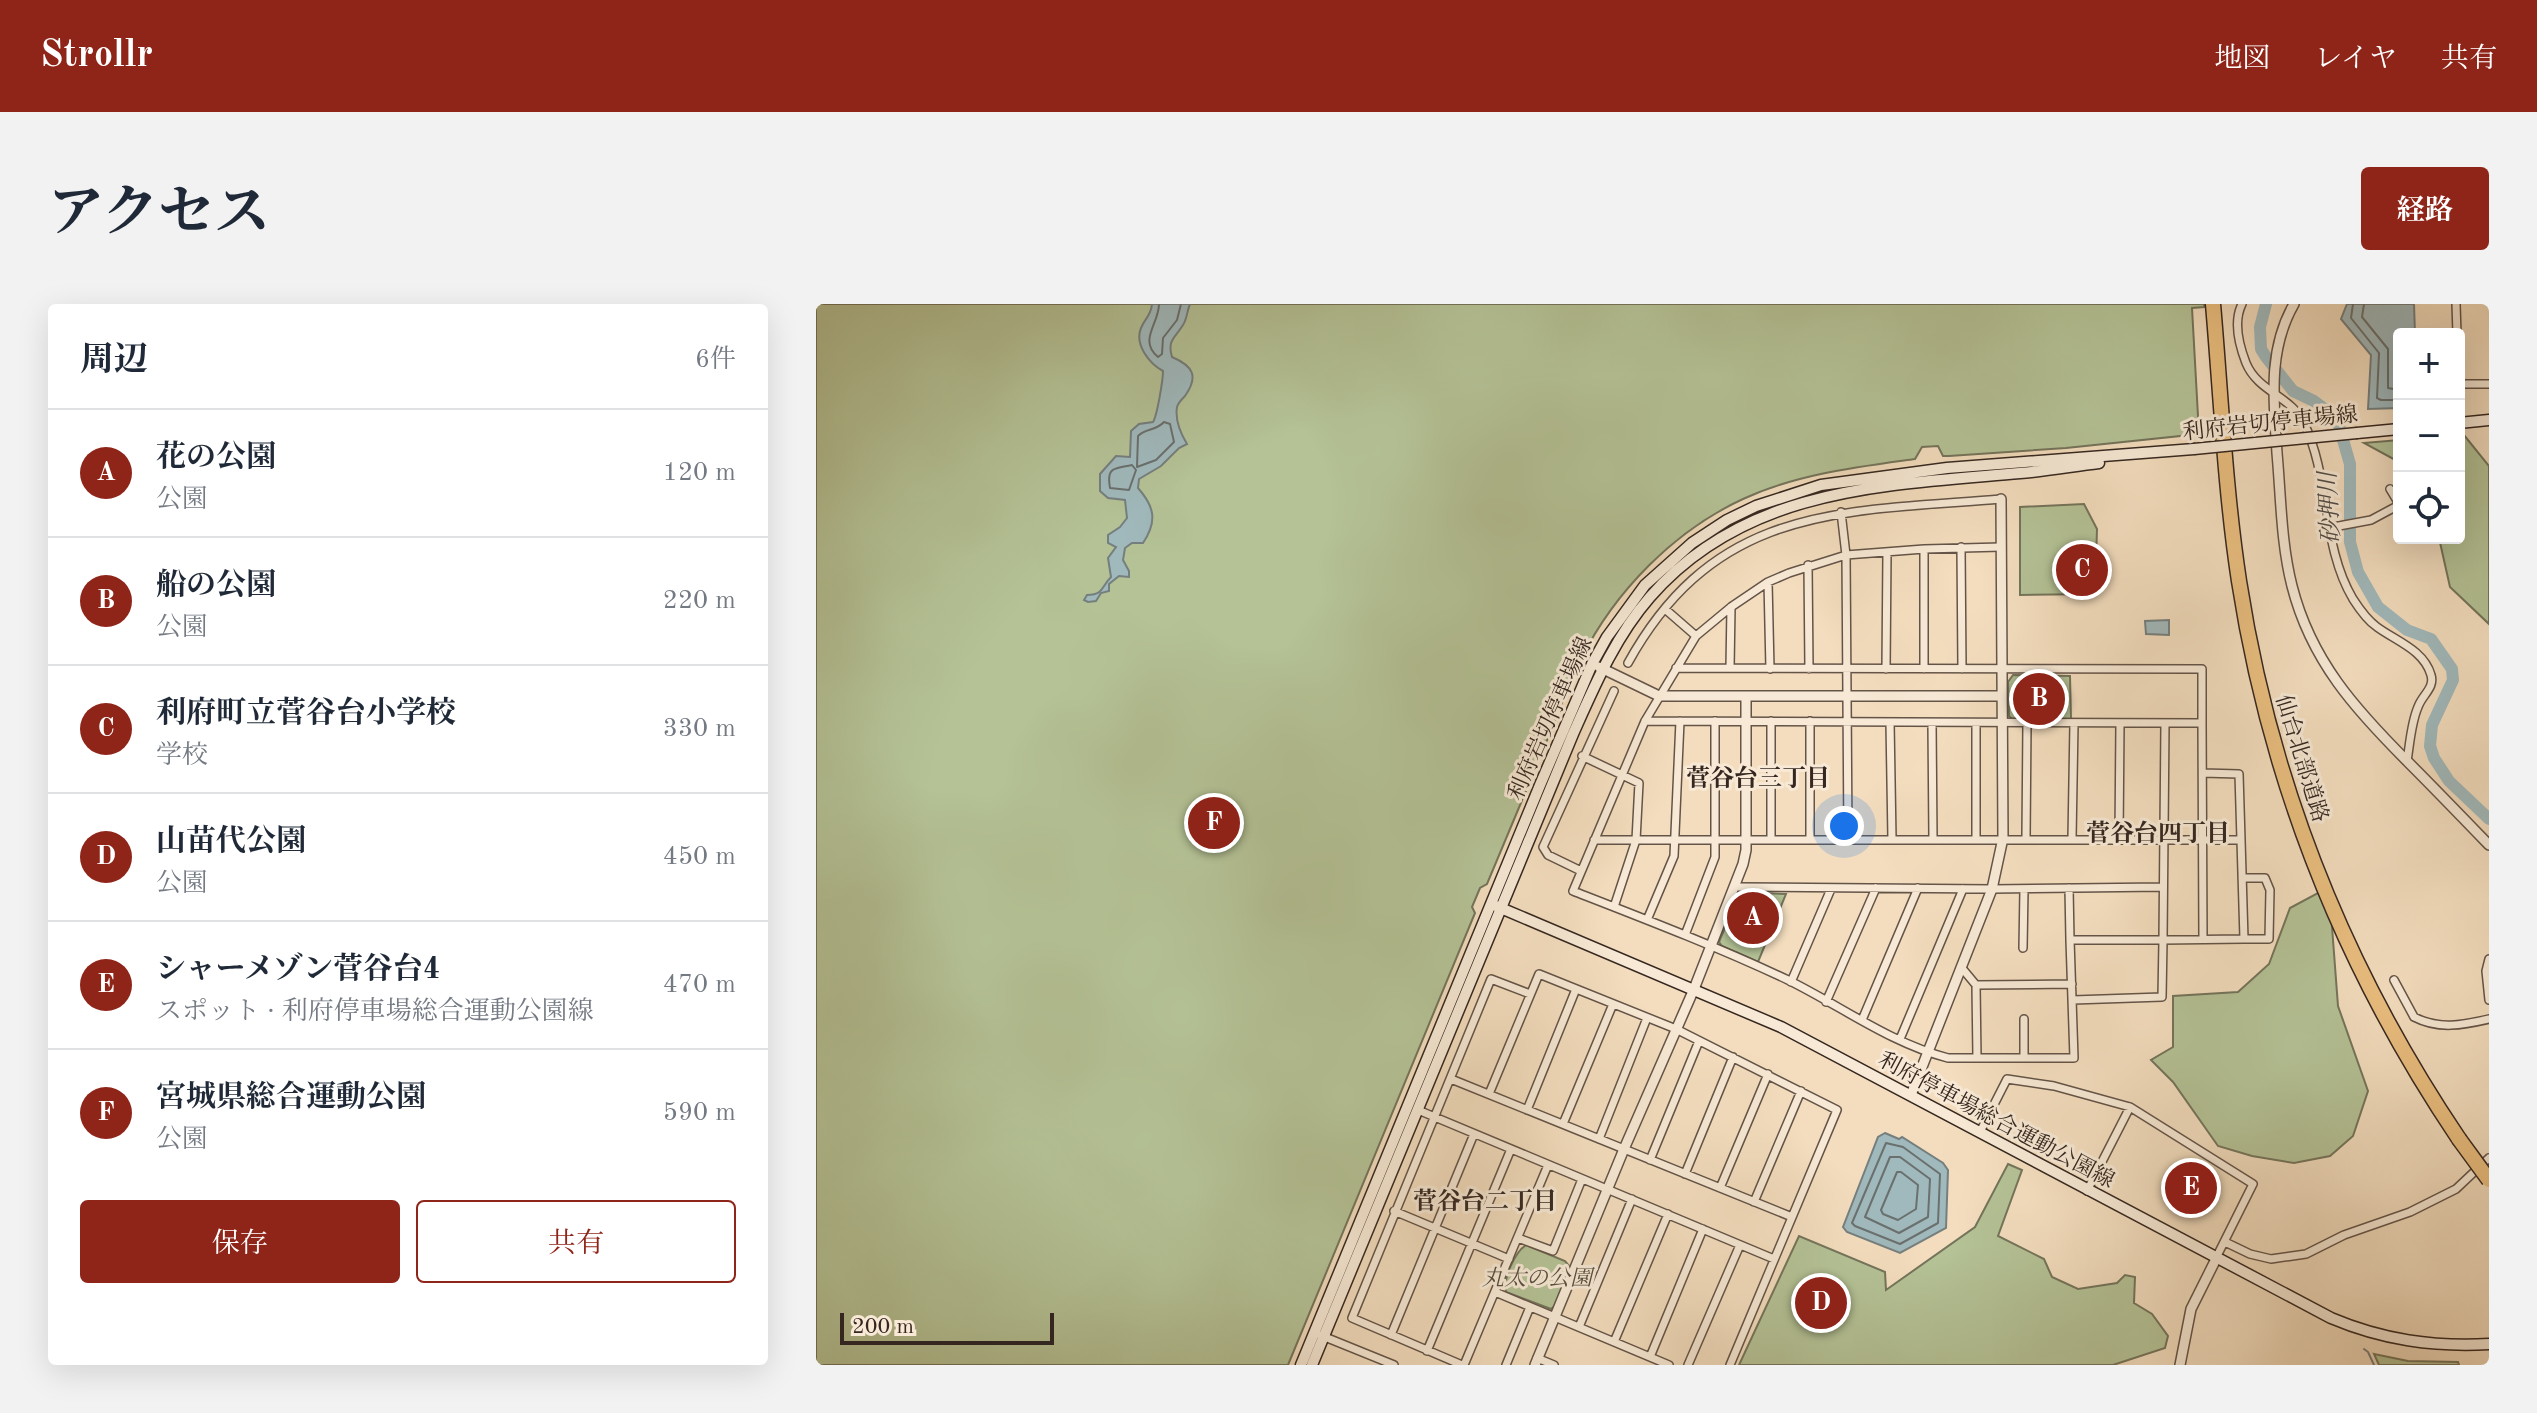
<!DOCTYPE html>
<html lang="ja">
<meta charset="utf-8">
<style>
body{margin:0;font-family:"Old Standard TT","Noto Serif JP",serif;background:#f2f2f3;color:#1f2937}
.controls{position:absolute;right:24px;top:24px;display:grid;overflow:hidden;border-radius:8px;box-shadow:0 8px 32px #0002}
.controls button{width:72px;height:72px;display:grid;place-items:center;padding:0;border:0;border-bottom:2px solid #e0e1e3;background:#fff;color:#1f2937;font:40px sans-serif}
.scale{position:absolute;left:24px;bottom:20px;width:214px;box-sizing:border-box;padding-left:8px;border:4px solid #352720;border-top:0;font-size:22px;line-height:28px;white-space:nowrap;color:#352720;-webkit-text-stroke:6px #f7e9d5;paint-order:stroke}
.you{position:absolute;left:1028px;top:522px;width:28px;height:28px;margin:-20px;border:6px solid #fff;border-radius:50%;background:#1a73e8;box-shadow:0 0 0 12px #1a73e833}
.badge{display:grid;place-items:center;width:52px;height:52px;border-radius:50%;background:#8f2418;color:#fff;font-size:26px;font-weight:700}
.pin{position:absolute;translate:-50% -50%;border:4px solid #fff;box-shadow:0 2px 8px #0006}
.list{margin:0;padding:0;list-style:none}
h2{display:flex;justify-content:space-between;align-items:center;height:104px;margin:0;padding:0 32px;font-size:34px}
h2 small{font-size:26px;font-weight:400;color:#747a83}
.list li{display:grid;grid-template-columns:52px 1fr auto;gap:24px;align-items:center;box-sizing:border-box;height:128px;padding:0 32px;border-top:2px solid #e0e1e3}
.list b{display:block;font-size:30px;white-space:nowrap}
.list p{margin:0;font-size:26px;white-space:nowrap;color:#747a83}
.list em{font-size:26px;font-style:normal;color:#747a83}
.actions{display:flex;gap:16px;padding:24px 32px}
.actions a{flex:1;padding:18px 0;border:2px solid #8f2418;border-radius:8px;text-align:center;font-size:28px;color:#8f2418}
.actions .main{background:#8f2418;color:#fff}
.icon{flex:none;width:44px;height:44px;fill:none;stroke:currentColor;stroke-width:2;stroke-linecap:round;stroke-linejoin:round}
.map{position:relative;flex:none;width:1673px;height:1061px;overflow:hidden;border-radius:8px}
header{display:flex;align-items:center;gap:48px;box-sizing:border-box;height:112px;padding:0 40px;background:#8f2418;color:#fff}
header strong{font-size:38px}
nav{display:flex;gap:44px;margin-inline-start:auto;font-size:28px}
.intro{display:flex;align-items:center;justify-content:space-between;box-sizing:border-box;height:192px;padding:0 48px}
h1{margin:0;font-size:56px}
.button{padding:20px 36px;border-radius:8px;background:#8f2418;color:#fff;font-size:28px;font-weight:700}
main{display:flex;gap:48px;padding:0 48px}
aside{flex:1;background:#fff;border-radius:8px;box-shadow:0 8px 32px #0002}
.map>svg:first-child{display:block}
.green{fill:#b4c296;stroke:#74745b;stroke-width:2}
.water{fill:#a0b9bc;stroke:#757f7e;stroke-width:2}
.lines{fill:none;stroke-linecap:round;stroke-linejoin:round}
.shore{stroke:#6a706e;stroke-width:2}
.stream{stroke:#757f7e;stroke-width:2}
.river{stroke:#a0b9bc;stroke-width:12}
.minor-casing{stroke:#645448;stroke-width:10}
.tertiary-casing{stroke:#645448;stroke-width:12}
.secondary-casing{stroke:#352720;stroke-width:13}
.motorway-casing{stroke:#352720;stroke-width:17}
.minor{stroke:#f7e9d5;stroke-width:7}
.tertiary{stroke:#f7e9d5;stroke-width:9}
.secondary{stroke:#f7e9d5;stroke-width:10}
.motorway{stroke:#eabe7f;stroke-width:14}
.secondary-bridge-casing{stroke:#352720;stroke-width:13;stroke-linecap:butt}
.motorway-bridge-casing{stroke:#352720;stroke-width:17;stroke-linecap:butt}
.secondary-bridge{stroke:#f7e9d5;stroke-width:10}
.motorway-bridge{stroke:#eabe7f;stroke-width:14}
.labels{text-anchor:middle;stroke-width:6;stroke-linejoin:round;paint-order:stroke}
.street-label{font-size:22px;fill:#352720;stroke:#f7e9d5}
.park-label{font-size:22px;font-style:italic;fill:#554e3e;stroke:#f7e9d5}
.water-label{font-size:24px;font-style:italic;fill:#504c47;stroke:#f7e9d5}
.neighbourhood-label{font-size:24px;font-weight:bold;fill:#352720;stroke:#f7e9d5}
</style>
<header>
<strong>Strollr</strong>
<nav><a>地図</a><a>レイヤ</a><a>共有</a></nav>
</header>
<div class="intro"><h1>アクセス</h1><a class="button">経路</a></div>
<main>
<aside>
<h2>周辺<small>6件</small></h2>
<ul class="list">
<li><span class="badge">A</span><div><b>花の公園</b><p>公園</p></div><em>120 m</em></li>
<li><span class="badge">B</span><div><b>船の公園</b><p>公園</p></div><em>220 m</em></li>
<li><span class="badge">C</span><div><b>利府町立菅谷台小学校</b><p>学校</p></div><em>330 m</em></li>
<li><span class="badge">D</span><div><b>山苗代公園</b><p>公園</p></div><em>450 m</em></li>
<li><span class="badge">E</span><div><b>シャーメゾン菅谷台4</b><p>スポット · 利府停車場総合運動公園線</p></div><em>470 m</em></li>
<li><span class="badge">F</span><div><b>宮城県総合運動公園</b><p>公園</p></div><em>590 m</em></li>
</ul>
<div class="actions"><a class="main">保存</a><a>共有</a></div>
</aside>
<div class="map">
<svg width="1673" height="1061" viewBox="0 0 1673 1061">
<rect width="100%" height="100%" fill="#f3ddbe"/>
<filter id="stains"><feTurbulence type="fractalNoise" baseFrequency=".0025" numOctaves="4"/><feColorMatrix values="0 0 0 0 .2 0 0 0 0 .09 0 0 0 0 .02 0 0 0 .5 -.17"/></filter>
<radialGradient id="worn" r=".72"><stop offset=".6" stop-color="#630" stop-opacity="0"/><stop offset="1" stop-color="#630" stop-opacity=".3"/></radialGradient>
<path class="green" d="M0 0H1388V3L1376 4 1383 130 1250 144 1133 152H1127L1122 142 1106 143 1099 155C1041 163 981 170 927 195 858 227 799 287 765 355 752 382 741 411 730 439 710 486 691 533 671 580L664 584 656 603 659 609 472 1061H0Z
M1643 131H1648L1673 162V320L1634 283 1623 234H1643Z
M1583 136V158L1548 139Z
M1268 200 1281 225 1279 290 1204 291V203Z
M1197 371 1254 372 1255 415 1198 417 1193 412 1192 378Z
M1513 583 1522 702 1552 787 1537 832 1514 852 1478 859 1436 852 1402 842 1357 778 1335 756 1357 743V692L1422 688 1453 660 1474 604Z
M924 588 970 590 942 658 906 642 903 638Z
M1192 860 1206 866 1182 932 1228 955 1236 973 1262 985 1301 979 1309 971 1319 973 1318 999 1336 1010 1352 1032 1349 1044 1297 1061H923L983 932 1069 968 1070 986 1159 923Z
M710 941 749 957 754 963 740 1001 735 1005 690 988C687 974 699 948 710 941Z
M1558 1050 1592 1057 1642 1058 1643 1061H1563Z"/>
<path class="water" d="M336 0H374C371 7 371 15 367 21 359 34 351 36 356 53 377 62 383 72 369 92 366 95 362 99 361 103 359 115 365 130 371 140L363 144 345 162 323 175 322 184C338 202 342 217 327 239H316L309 244 307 256 313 267V273L303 272 293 280V287L285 289 280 297 272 298 268 296 271 291C289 290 284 284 295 273L292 254 300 243 292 239V231L304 223 311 214 309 196 292 194 284 187V170L300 152 314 153 315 127 323 120 337 118C341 112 347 76 347 67 334 60 318 41 325 24 329 14 335 12 336 0Z
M1531 0H1598L1599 30H1583V104L1552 105 1555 51 1525 15Z
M1353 316V331L1330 330 1329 317Z
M1069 829 1083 835 1086 833 1127 859 1132 866 1130 924 1084 949 1031 928 1027 923 1062 833Z"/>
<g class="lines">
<path class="shore" d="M343 0C343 20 322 36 342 53L346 50 347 34 361 16 365 0
M1537 0 1535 14 1563 49 1561 94 1565 96H1583
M1548 0 1546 13 1572 45V84L1583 86
M348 118 354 120 358 138 340 156 321 163 322 132C330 124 340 127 348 118Z
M316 161 320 166 313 186 294 184C290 162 299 165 316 161Z
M1070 839 1087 843 1124 870 1122 919 1084 940 1039 922 1036 919Z
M1074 853H1084L1114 875 1112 913 1083 929 1049 913Z
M1081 868H1085L1102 881 1100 905 1082 916 1067 910 1065 906Z"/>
<path class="stream" d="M1548 1045 1552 1048 1558 1061"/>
<path class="river" d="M1450 0 1444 23 1445 45 1450 53 1477 87 1498 97 1515 110 1523 122 1534 160V238L1542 268 1562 303 1591 326 1615 335 1636 365 1637 376 1616 421 1614 442 1618 454 1633 477 1673 515"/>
<g class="minor-casing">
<path id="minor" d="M1426 0C1417 18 1423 41 1430 59 1442 88 1475 92 1488 119 1515 176 1505 241 1537 295 1544 306 1551 316 1561 323 1580 337 1608 346 1615 371 1619 384 1606 391 1602 403 1595 419 1594 439 1591 457
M1640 0 1641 30
M1643 80H1673
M1574 185 1583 200
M1025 208 1030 251 1032 535
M1512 224 1555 216 1583 201
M1145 243 1146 365
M1185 243 1108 245 1030 251 973 269 952 278 915 303 880 332 829 417 757 587C829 615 902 643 972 676 1025 702 1074 739 1132 754H1258L1254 636H1347L1346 693 1257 696
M992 261 993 365
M952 278 954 365
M849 305 880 332
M812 359C900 200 1026 208 1185 195
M914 364 915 303
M1070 365 1071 248
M1108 365V245
M829 417 1386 419V365L860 364
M955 417V536
M994 417V536
M1074 418 1076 535
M1116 419 1117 535
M1160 419V534
M1349 419 1347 636 1428 635 1423 470 1387 469
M1386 419 1387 635
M766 452 823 479 820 536 798 603
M1210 534 1211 419
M1256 535 1258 419
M1303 535 1304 419
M778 536H1425
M765 567 732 551 727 543 798 387
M1426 574H1449L1454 586 1453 635H1428
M919 583 1176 585 1347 583
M1253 584 1254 636
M831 616 858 552 864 417
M869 631 899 553V417
M1207 644 1208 585
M1673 655 1670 667 1673 696
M1145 663 1160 681 1256 680
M1578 676 1598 713C1623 726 1647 721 1673 715
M975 678 1015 585
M1160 681 1161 754
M1010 698 1060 584
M1046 716 1102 584
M1084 735 1147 585
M1208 754V715
M635 775 976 913
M673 790 723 670 860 725 1021 806 914 1061
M602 806 958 955
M711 806 760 685
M747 820 797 700
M1164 828 1191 775 1238 782 1314 803 1437 880 1400 954
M783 835 831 714
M834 856 883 737
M869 870 917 753
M904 884 952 770
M1271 887 1314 803
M938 898 985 787
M578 907 693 955
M702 934 737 947 766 875
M1409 938 1434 950 1455 955 1490 950 1528 931 1594 908 1640 885 1673 854
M679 988 853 1061
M763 1023 816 895
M504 1031 578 1061
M575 1031 658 830
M798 1038 852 910
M611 1047 695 845
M834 1053 887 925
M721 1054 738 1061
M646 1061 536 1014 675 675 714 690
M648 1061 732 861
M690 1061 714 1003
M872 1061 924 941"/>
</g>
<g class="tertiary-casing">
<path id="tertiary" d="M1478 0C1451 47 1458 98 1461 149 1465 193 1465 239 1476 282 1495 357 1540 406 1592 458 1619 485 1646 513 1673 541
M783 363 843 392H1185
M1095 791 1176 585 1187 534 1185 195
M719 1061 808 845 878 685 927 560 930 546V392
M1364 1061 1375 1005 1400 955"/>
</g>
<g class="secondary-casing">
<path id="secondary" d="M1643 119 1673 116
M1541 129 1583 125
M680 602 965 723 1515 1014C1567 1036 1617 1043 1673 1040
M485 1061 724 481 776 360 791 333 829 281 876 239 911 216 940 202 1005 181 1131 164 1378 145
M496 1061 757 430C778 383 799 333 834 293 930 183 1070 181 1204 169 1231 167 1257 162 1283 159"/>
</g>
<g class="motorway-casing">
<path id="motorway" d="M1397 0C1405 92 1409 185 1423 277 1454 478 1529 666 1643 835"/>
</g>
<use href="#minor" class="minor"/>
<use href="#tertiary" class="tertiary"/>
<use href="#secondary" class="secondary"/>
<use href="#motorway" class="motorway"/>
<g class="secondary-bridge-casing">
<path id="secondary-bridge" d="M1378 145 1541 129"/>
</g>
<g class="motorway-bridge-casing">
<path id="motorway-bridge" d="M1643 835 1673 876"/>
</g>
<use href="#secondary-bridge" class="secondary-bridge"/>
<use href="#motorway-bridge" class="motorway-bridge"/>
</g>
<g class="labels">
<g class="street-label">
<text transform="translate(1454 118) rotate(-6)" y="8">利府岩切停車場線</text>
<text transform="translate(733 414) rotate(-66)" y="8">利府岩切停車場線</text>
<text transform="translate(1487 454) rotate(73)" y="8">仙台北部道路</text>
<text transform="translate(1181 815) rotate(28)" y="8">利府停車場総合運動公園線</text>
</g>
<g class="park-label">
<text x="721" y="981">丸太の公園</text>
</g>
<g class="water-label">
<text transform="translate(1513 204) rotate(-93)" y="8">砂押川</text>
</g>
<g class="neighbourhood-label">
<text x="942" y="482">菅谷台三丁目</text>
<text x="1342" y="537">菅谷台四丁目</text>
<text x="669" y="905">菅谷台二丁目</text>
</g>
</g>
<rect width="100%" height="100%" filter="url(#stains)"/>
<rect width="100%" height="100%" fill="url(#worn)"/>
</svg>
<div class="controls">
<button>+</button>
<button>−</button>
<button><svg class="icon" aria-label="locate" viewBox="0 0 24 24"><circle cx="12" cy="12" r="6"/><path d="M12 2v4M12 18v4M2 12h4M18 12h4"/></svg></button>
</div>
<div class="scale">200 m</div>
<div class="you"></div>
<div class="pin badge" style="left:937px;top:614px">A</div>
<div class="pin badge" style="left:1223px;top:395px">B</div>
<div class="pin badge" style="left:1266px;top:266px">C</div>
<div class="pin badge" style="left:1005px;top:999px">D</div>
<div class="pin badge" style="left:1375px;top:884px">E</div>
<div class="pin badge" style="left:398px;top:519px">F</div>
</div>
</main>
